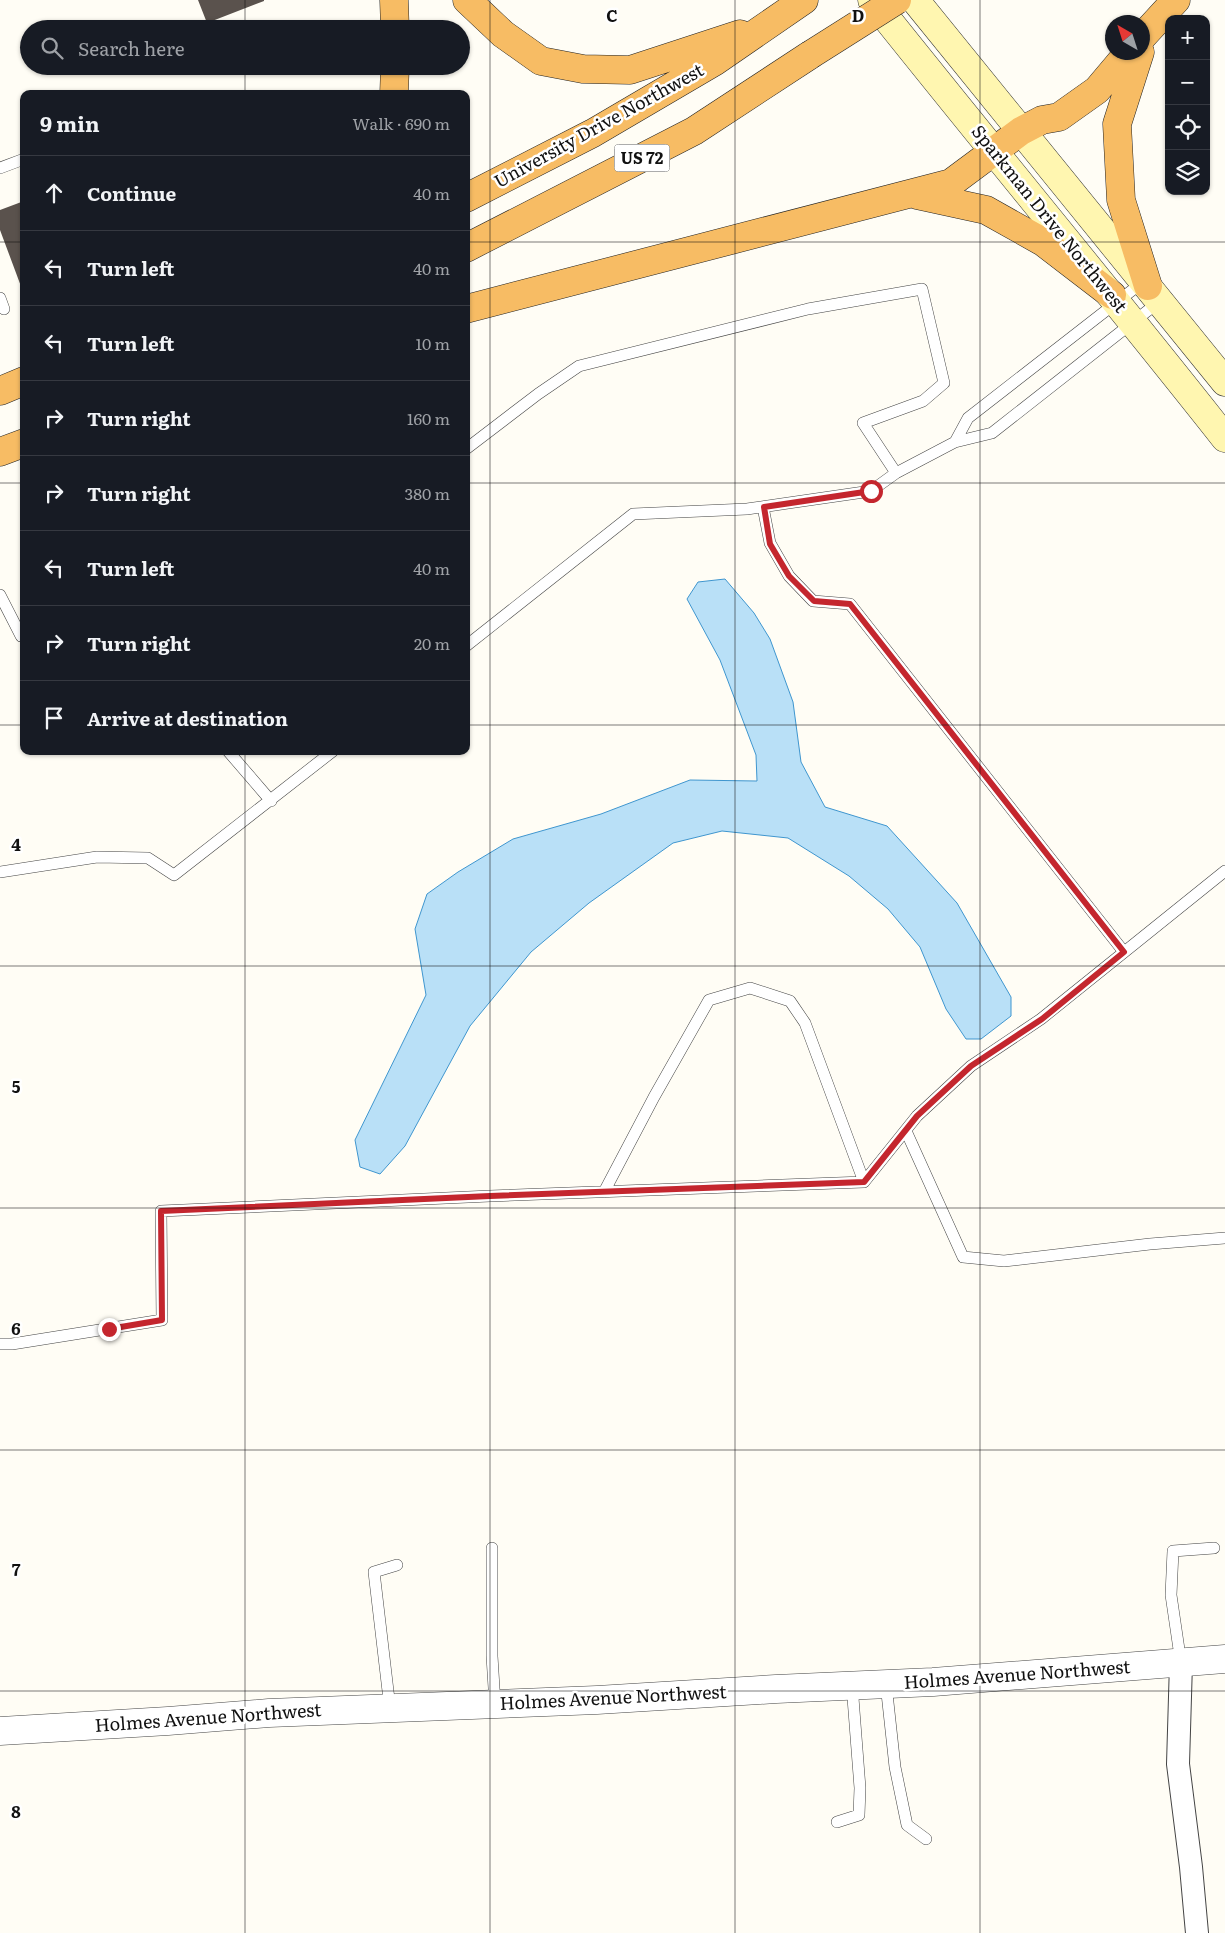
<!DOCTYPE html>
<meta charset="utf-8">
<style>
body{margin:0;font-family:Literata,serif;background:#242831;color:#f1f3f6}
.controls{position:absolute;right:15px;top:15px;display:grid;overflow:hidden;border-radius:10px;box-shadow:0 1px 4px #0004}
.controls button{width:45px;height:45px;display:grid;place-items:center;padding:0;border:0;border-bottom:1px solid #363941;background:#171b24;color:#f1f3f6;font:25px sans-serif}
.compass{position:absolute;left:1105px;top:15px;width:45px;height:45px;border-radius:50%;background:#171b24;box-shadow:0 1px 4px #0004;rotate:321deg}
.stop{position:absolute;width:15px;height:15px;margin:-11px;border:4px solid #c4262e;border-radius:50%;background:#fff}
.stop.end{background:#c4262e;border-color:#fff;box-shadow:0 1px 5px #0008}
.list{margin:0;padding:0;list-style:none}
h2{display:flex;justify-content:space-between;align-items:center;height:65px;margin:0;padding:0 20px;font-size:21px}
h2 small{font-size:16px;font-weight:400;color:#9ea1a6}
.list li{display:grid;grid-template-columns:32px 1fr auto;gap:15px;align-items:center;box-sizing:border-box;height:75px;padding:0 20px;border-top:1px solid #363941}
.list b{display:block;font-size:19px;white-space:nowrap}
.list em{font-size:16px;font-style:normal;color:#9ea1a6}
.icon{flex:none;width:28px;height:28px;fill:none;stroke:currentColor;stroke-width:2;stroke-linecap:round;stroke-linejoin:round}
.map{position:relative;flex:none;width:1225px;height:1933px;overflow:hidden}
.search{position:absolute;background:#171b24;box-shadow:0 1px 4px #0004;left:20px;top:20px;width:450px;height:55px;display:flex;align-items:center;gap:12px;box-sizing:border-box;padding:0 18px;border-radius:28px;color:#9ea1a6;font-size:19px}
.panel{position:absolute;background:#171b24;box-shadow:0 1px 4px #0004;left:20px;top:90px;width:450px;height:665px;border-radius:10px}
.map>svg:first-child{display:block}
.water{fill:#b9e0f7;stroke:#3f96cf}
.building{fill:#5a524d}
.lines{fill:none;stroke-linecap:round;stroke-linejoin:round}
.service-casing{stroke:#444;stroke-width:12}
.minor-casing{stroke:#444;stroke-width:24}
.tertiary-casing{stroke:#444;stroke-width:29}
.secondary-casing{stroke:#333;stroke-width:29}
.trunk-casing{stroke:#222;stroke-width:29}
.service{stroke:#fff;stroke-width:11}
.minor{stroke:#fff;stroke-width:22}
.tertiary{stroke:#fff;stroke-width:28}
.secondary{stroke:#fff6b0;stroke-width:28}
.trunk{stroke:#f7bc64;stroke-width:28}
.trunk-bridge-casing{stroke:#222;stroke-width:29;stroke-linecap:butt}
.trunk-bridge{stroke:#f7bc64;stroke-width:28}
.route{stroke:#c4262e;stroke-width:6}
.grid{fill:none;stroke:#111;stroke-width:1;stroke-opacity:0.55}
.labels{text-anchor:middle;stroke-width:5;stroke-linejoin:round;paint-order:stroke}
.shield{fill:#fff;stroke:#585858;stroke-width:1}
.shield-label{font-size:16px;font-weight:bold;fill:#111}
.street-label{font-size:18px;fill:#111;stroke:#fff}
.grid-label{font-size:16px;text-anchor:middle;font-weight:bold;fill:#111;stroke:#fff;stroke-width:5;stroke-linejoin:round;paint-order:stroke}
</style>
<div class="map">
<svg width="1225" height="1933" viewBox="0 0 1225 1933">
<rect width="100%" height="100%" fill="#fffdf5"/>
<path class="water" d="M725 579 754 613 770 639 793 702 801 762 825 807 887 826 957 903 1011 997V1016L981 1039H966L946 1009 920 947 888 909 849 876 788 838 722 831 673 843 589 903 531 952 470 1026 405 1146 380 1174 360 1167 355 1140 426 995 415 929 427 894 458 872 513 839 601 814 690 780 757 781 756 755 720 660 687 599 698 582Z"/>
<path class="building" d="M198 0H264V1L207 23Z
M24 201V289H22L0 230V210Z"/>
<g class="lines">
<g class="service-casing">
<path id="service" d="M0 168 24 159
M0 298 4 309
M955 442 968 418 1144 281
M466 449 538 394 579 366 808 309 922 289 944 383 923 401 863 423 896 473
M763 507 770 543 789 576 813 601 850 604 1124 952
M0 595 21 636 24 635
M466 646 633 514 747 509 871 491 896 473 955 442 992 433 1160 301
M228 751 271 801
M0 872 97 857 148 858 174 875 333 751
M906 1131 963 1257 1004 1261 1150 1244 1225 1238
M604 1192 654 1097 709 1000 750 988 790 1001 805 1023 864 1182
M0 1344H12L162 1320 161 1211 490 1196 864 1182 917 1116 971 1066 1041 1019 1225 871
M492 1548V1656L495 1704
M1181 1663 1171 1595 1173 1551 1214 1548
M886 1684 895 1767 907 1825 926 1839
M390 1708 374 1572 397 1565
M837 1822 859 1815 860 1788 852 1685"/>
</g>
<g class="minor-casing">
<path id="minor" d="M1181 1663 1178 1764 1191 1867 1197 1933"/>
</g>
<g class="tertiary-casing">
<path id="tertiary" d="M0 1731 168 1721 269 1713 597 1700 776 1689 933 1682 1225 1659"/>
</g>
<g class="secondary-casing">
<path id="secondary" d="M872 0C989 147 1109 291 1225 438
M915 0 1225 382"/>
</g>
<g class="trunk-casing">
<path id="trunk" d="M394 0 395 29
M467 0 503 34 541 61 583 69 630 70 740 34
M1142 37 1176 0
M1140 52 1117 124 1121 200 1148 286
M394 94 395 66
M917 195 986 210 1043 242 1112 295
M466 198 593 133 714 62 804 0
M466 248 694 131 810 55
M466 309 951 183 1021 131 1042 120 1059 117 1097 90 1129 52
M0 391 24 381
M0 452 24 443"/>
</g>
<use href="#service" class="service"/>
<use href="#minor" class="minor"/>
<use href="#tertiary" class="tertiary"/>
<use href="#secondary" class="secondary"/>
<use href="#trunk" class="trunk"/>
<g class="trunk-bridge-casing">
<path id="trunk-bridge" d="M810 55 897 0"/>
</g>
<use href="#trunk-bridge" class="trunk-bridge"/>
</g>
<g class="lines">
<path class="route" d="M109 1329 162 1320 161 1211 490 1196 864 1182 917 1116 971 1066 1042 1019 1124 952 850 604 814 601 789 576 770 544 764 507 871 491"/>
</g>
<path class="grid" d="M245 0V29M490 0V1933M735 0V1933M980 0V1933M245 66V94M0 242H24M466 242H1225M0 483H24M466 483H1225M0 725H24M466 725H1225M245 751V1933M0 966H1225M0 1208H1225M0 1450H1225M0 1691H1225"/>
<g class="labels">
<rect class="shield" x="614.5" y="144.5" width="55" height="27" rx="4"/>
<g class="shield-label">
<text x="642" y="164">US 72</text>
</g>
<g class="street-label">
<text transform="translate(599 126) rotate(-29)" y="6">University Drive Northwest</text>
<text transform="translate(1049 219) rotate(51)" y="6">Sparkman Drive Northwest</text>
<text transform="translate(1017 1675) rotate(-4)" y="6">Holmes Avenue Northwest</text>
<text transform="translate(613 1698) rotate(-3)" y="6">Holmes Avenue Northwest</text>
<text transform="translate(208 1718) rotate(-4)" y="6">Holmes Avenue Northwest</text>
</g>
</g>
<g class="grid-label">
<text x="612" y="22">C</text>
<text x="858" y="22">D</text>
<text x="16" y="851">4</text>
<text x="16" y="1093">5</text>
<text x="16" y="1335">6</text>
<text x="16" y="1576">7</text>
<text x="16" y="1818">8</text>
</g>
</svg>
<div class="controls">
<button>+</button>
<button>−</button>
<button><svg class="icon" aria-label="locate" viewBox="0 0 24 24"><circle cx="12" cy="12" r="6"/><path d="M12 2v4M12 18v4M2 12h4M18 12h4"/></svg></button>
<button><svg class="icon" aria-label="layers" viewBox="0 0 24 24"><path d="M12 4l9 5-9 5-9-5zM3 14l9 5 9-5"/></svg></button>
</div>
<svg class="compass" viewBox="-18 -18 36 36"><path d="M0-13l5 13h-10z" fill="#e53935"/><path d="M0 13l5-13h-10z" fill="#9ea1a6"/></svg>
<div class="stop" style="left:871px;top:491px"></div>
<div class="stop end" style="left:109px;top:1329px"></div>
<div class="search"><svg class="icon" aria-label="search" viewBox="0 0 24 24"><circle cx="10" cy="10" r="6"/><path d="M15 15l6 6"/></svg>Search here</div>
<section class="panel">
<h2>9 min<small>Walk · 690 m</small></h2>
<ul class="list">
<li><svg class="icon" aria-label="ahead" viewBox="0 0 24 24"><path d="M12 20V5M6 11l6-6 6 6"/></svg><div><b>Continue</b></div><em>40 m</em></li>
<li><svg class="icon" aria-label="left" viewBox="0 0 24 24"><path d="M17 20v-9H6M10 6l-5 5 5 5"/></svg><div><b>Turn left</b></div><em>40 m</em></li>
<li><svg class="icon" aria-label="left" viewBox="0 0 24 24"><path d="M17 20v-9H6M10 6l-5 5 5 5"/></svg><div><b>Turn left</b></div><em>10 m</em></li>
<li><svg class="icon" aria-label="right" viewBox="0 0 24 24"><path d="M7 20v-9h11M14 6l5 5-5 5"/></svg><div><b>Turn right</b></div><em>160 m</em></li>
<li><svg class="icon" aria-label="right" viewBox="0 0 24 24"><path d="M7 20v-9h11M14 6l5 5-5 5"/></svg><div><b>Turn right</b></div><em>380 m</em></li>
<li><svg class="icon" aria-label="left" viewBox="0 0 24 24"><path d="M17 20v-9H6M10 6l-5 5 5 5"/></svg><div><b>Turn left</b></div><em>40 m</em></li>
<li><svg class="icon" aria-label="right" viewBox="0 0 24 24"><path d="M7 20v-9h11M14 6l5 5-5 5"/></svg><div><b>Turn right</b></div><em>20 m</em></li>
<li><svg class="icon" aria-label="arrive" viewBox="0 0 24 24"><path d="M6 21V4h12l-3 4 3 4H6"/></svg><div><b>Arrive at destination</b></div></li>
</ul>
</section>
</div>
